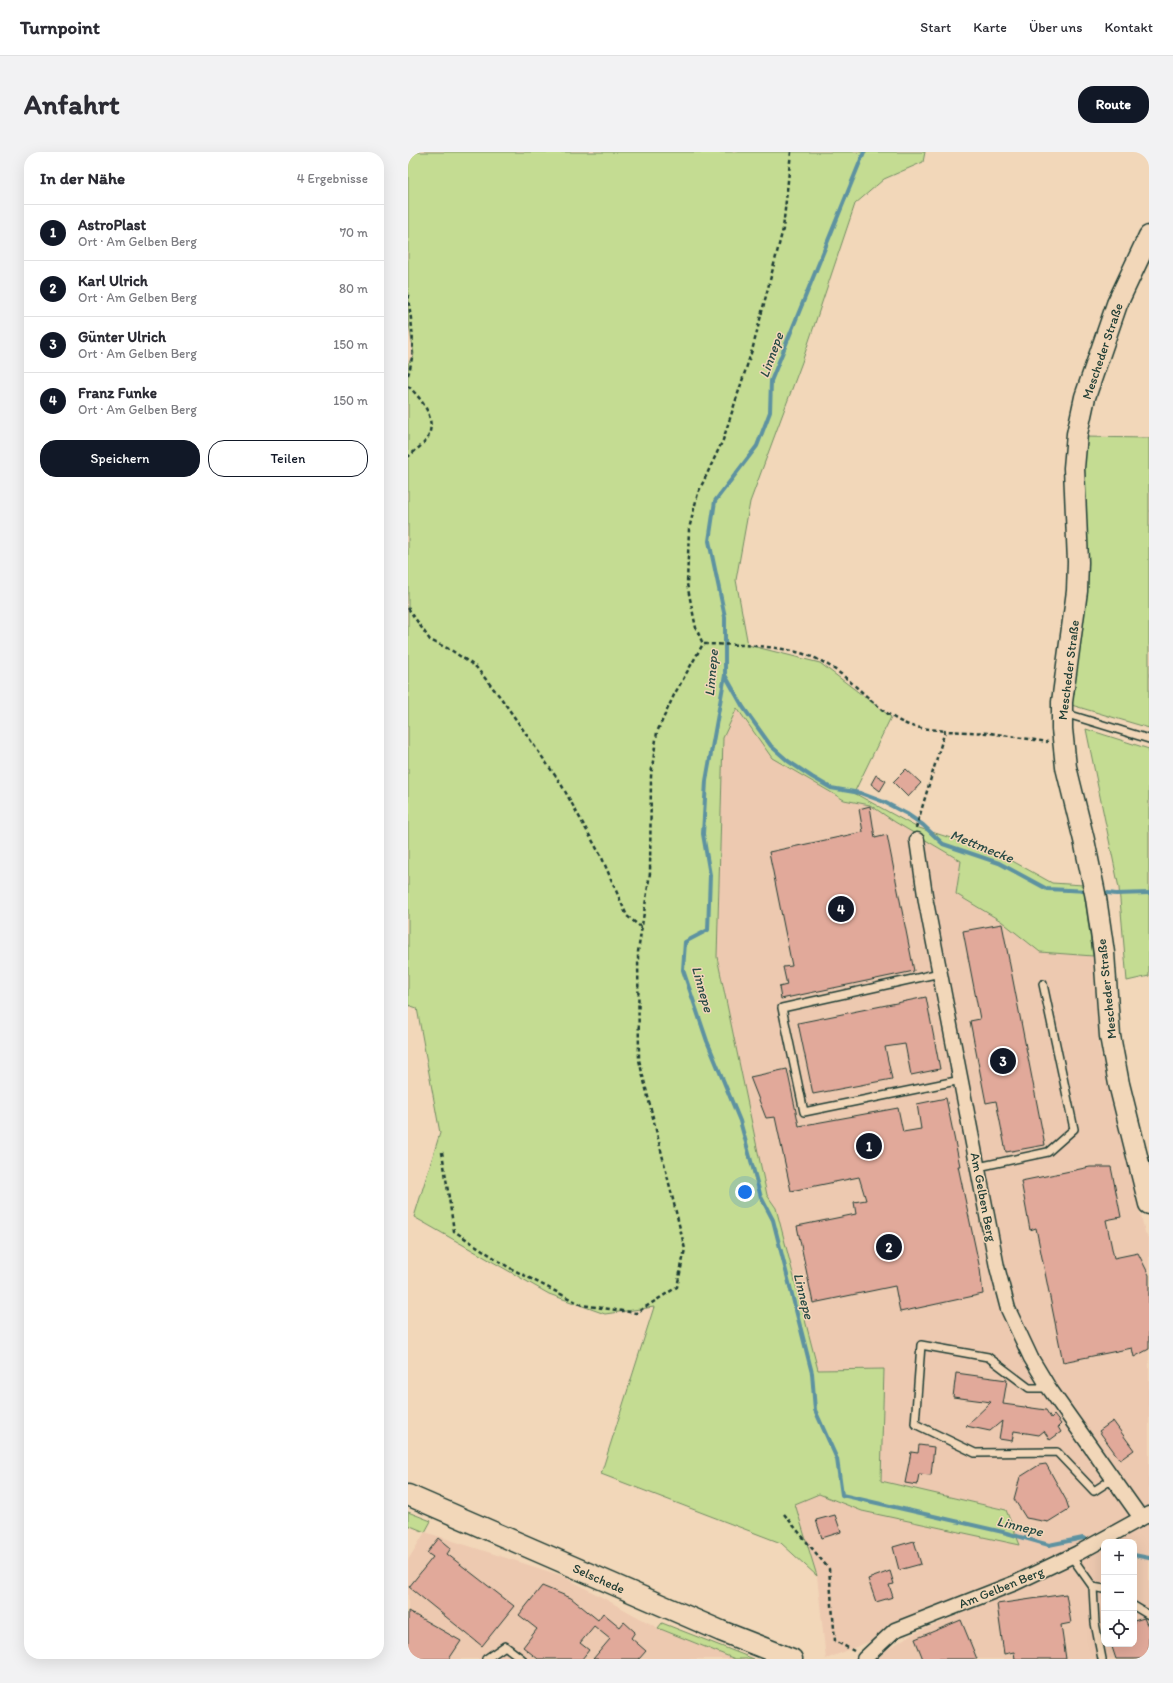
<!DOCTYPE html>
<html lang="de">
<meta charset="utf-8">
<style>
body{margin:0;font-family:Itim,sans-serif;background:#f2f2f3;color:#2b2b33}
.controls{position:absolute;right:12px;bottom:12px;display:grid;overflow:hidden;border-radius:8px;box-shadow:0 4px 16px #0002}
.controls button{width:36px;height:36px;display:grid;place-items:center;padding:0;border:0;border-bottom:1px solid #e1e1e2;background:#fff;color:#2b2b33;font:20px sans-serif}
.you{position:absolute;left:337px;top:1040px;width:14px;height:14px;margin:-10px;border:3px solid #fff;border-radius:50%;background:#1a73e8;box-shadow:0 0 0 6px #1a73e833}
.badge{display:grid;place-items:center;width:26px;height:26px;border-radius:50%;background:#111827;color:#fff;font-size:13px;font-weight:700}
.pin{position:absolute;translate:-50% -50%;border:2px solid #fff;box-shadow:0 1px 4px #0006}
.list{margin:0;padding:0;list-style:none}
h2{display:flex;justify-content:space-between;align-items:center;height:52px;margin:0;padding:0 16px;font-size:17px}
h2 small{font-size:13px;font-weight:400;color:#7c7c81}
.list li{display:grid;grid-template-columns:26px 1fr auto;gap:12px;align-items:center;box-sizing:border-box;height:56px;padding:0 16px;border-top:1px solid #e1e1e2}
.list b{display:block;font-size:15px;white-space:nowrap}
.list p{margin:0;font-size:13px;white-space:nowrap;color:#7c7c81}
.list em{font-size:13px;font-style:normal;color:#7c7c81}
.actions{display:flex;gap:8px;padding:12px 16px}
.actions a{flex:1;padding:9px 0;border:1px solid #111827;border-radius:16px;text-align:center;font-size:14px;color:#111827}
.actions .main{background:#111827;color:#fff}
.icon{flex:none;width:22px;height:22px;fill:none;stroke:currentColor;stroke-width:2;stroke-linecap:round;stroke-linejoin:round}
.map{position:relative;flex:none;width:741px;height:1507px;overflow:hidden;border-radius:16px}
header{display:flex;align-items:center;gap:24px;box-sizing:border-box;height:56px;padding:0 20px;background:#fff;border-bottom:1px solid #e1e1e2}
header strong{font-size:19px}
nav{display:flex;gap:22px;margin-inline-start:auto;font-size:14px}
.intro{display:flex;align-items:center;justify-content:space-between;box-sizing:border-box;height:96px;padding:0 24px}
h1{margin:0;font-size:28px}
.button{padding:10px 18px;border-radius:16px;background:#111827;color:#fff;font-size:14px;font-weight:700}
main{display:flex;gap:24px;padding:0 24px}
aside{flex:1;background:#fff;border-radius:16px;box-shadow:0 4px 16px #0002}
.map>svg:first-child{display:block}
.built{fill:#edc9b0}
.green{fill:#c4dc92;stroke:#728c63}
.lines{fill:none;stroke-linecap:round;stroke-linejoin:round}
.stream{stroke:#5d92a1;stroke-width:4}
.building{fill:#e1a99a;stroke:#1f3d34}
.lane-casing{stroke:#1f3d34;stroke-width:10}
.street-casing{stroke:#1f3d34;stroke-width:17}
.secondary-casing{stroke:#1f3d34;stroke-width:23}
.path{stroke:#1f3d34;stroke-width:2.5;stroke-dasharray:4 3;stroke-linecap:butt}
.lane{stroke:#f2d7b9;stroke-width:7}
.street{stroke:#f2d7b9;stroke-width:14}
.secondary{stroke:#f2d7b9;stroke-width:20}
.labels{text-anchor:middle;stroke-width:3;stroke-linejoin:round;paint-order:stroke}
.street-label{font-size:13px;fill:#1f3d34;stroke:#f2d7b9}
.water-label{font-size:14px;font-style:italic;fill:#294b46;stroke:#f2d7b9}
</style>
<header>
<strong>Turnpoint</strong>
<nav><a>Start</a><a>Karte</a><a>Über uns</a><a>Kontakt</a></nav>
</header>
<div class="intro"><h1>Anfahrt</h1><a class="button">Route</a></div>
<main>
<aside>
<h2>In der Nähe<small>4 Ergebnisse</small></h2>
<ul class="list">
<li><span class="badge">1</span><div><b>AstroPlast</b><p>Ort · Am Gelben Berg</p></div><em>70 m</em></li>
<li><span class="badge">2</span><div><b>Karl Ulrich</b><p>Ort · Am Gelben Berg</p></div><em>80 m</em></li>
<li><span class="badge">3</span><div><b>Günter Ulrich</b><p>Ort · Am Gelben Berg</p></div><em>150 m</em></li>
<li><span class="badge">4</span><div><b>Franz Funke</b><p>Ort · Am Gelben Berg</p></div><em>150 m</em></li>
</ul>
<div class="actions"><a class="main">Speichern</a><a>Teilen</a></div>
</aside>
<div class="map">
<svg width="741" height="1507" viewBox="0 0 741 1507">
<rect width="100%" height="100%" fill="#f2d7b9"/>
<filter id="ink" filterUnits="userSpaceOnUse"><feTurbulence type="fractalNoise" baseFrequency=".025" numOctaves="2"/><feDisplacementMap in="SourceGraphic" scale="8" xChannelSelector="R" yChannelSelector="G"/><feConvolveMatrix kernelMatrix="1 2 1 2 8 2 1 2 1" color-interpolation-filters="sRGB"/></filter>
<g filter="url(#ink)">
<path class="built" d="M329 556 364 606 435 648 462 653 487 670 553 709 548 742 593 769 632 800 685 804 691 894 737 1080 741 1088V1353L607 1431 418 1507 409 1424 387 1351 411 1342 454 1359 612 1392 598 1358 473 1329 476 1217 410 1218 368 1056 359 1043 309 805 315 586Z
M741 1371V1507H470L477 1499 499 1485 652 1419 696 1396V1492H726V1390H706Z
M17 1380 155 1424 250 1476 327 1507H0V1408Z"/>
<path class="green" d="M0 0H517L515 10 476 27 447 52 394 210 342 350 328 428 340 493 412 511 483 565 446 641 508 675 590 701 644 731 675 733 685 804 632 800 593 769 548 742 553 709 487 670 462 653 436 648 364 606 329 556 315 586 309 805 359 1043 368 1056 410 1218 476 1217 473 1329 598 1358 612 1393 454 1359 411 1342 387 1352 409 1424 373 1391 193 1322 246 1155 197 1162 141 1142 6 1065 32 981 9 856 0 853V212L6 202 0 166Z
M675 285 741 286V576L660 552Z
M678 577 741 597V824L719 829 711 736Z
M0 1360 23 1369 17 1380 0 1373Z
M254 1471 346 1507H327L250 1476Z"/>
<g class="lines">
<path class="stream" d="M456 0 363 229 362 260 349 294 307 349 301 389 317 465V523L298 629 295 682 302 723 300 778 277 790 275 818 299 889 332 969 353 1045 365 1068 404 1221 407 1258 429 1307 434 1343 595 1380 641 1393 675 1386 683 1391
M317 523 335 555 363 594 380 609 404 625 423 636 452 641 476 650 499 662 515 673 535 692 591 711 639 737 681 739
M692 740 708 742 741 741
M726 1403 741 1406"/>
</g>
<path class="building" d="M498 617 513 631 500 645 485 630Z
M468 623 478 629 472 639 463 632Z
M462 654 467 686 479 683 506 819 373 847 371 835 379 833 375 815 384 814 361 700 455 680 451 657Z
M594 772 637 993 598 1000 588 949 578 951 562 869 572 867 555 779Z
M518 845 532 917 503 923 497 892 477 895 484 927 405 942 390 871Z
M379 917 391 974 490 956 495 980 513 977 509 952 538 946 552 1014H550L572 1117 575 1142 492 1160 487 1134 405 1151 389 1074 448 1062 446 1050 458 1048 451 1025 383 1039 367 965 358 966 342 925Z
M682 1015H703L713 1065 698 1068 706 1106 730 1101 741 1123V1197L726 1205 724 1196 655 1210 628 1076 622 1078 613 1029Z
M548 1221 599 1228 595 1252 638 1258 643 1266 646 1263 653 1272 650 1275 653 1280 642 1288 636 1279 631 1283 606 1279 604 1289 591 1287 594 1269 582 1279 558 1274 583 1250 545 1245Z
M705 1269 726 1298 712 1308 691 1279Z
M511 1293 526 1295 523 1323 511 1322 509 1333 497 1331 503 1300 510 1301Z
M638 1312 658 1348 661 1357 640 1370 618 1366 606 1347 612 1325 631 1313Z
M427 1363 433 1380 414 1386 408 1368Z
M31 1386 43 1396 39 1402 106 1454 74 1494 1 1435 25 1405 19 1401Z
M506 1389 513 1412 491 1418 485 1395Z
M482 1419 486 1432 481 1433 485 1445 468 1450 460 1427Z
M134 1434 163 1446 190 1468 195 1461 212 1475 216 1470 227 1480 223 1486 238 1499 231 1507H185L202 1487 186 1474 172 1491 181 1498 174 1507H130L115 1495 129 1477 111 1463Z
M658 1442 663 1471 653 1473 658 1507H607L606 1500 596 1502 589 1452Z
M0 1459 53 1489 41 1507H0Z
M736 1466 741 1477V1507H708L703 1492H726V1469Z
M553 1468 569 1507H515L507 1487Z"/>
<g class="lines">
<g class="lane-casing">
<path id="lane" d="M656 561 741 587
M532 821 374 856 396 960 553 928
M570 1015 640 1000 666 977 635 832
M641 1236H621L580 1205 513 1193 507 1272 567 1301 649 1300 686 1339 706 1326
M663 1404 685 1435 687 1471 694 1507
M685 1435 696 1437
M726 1454 741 1463
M78 1507 97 1494 114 1507"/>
</g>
<g class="street-casing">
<path id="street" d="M509 688 518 750 589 1115 600 1157 623 1206 641 1236 733 1366
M456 1507 487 1478 607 1431 670 1401 741 1362"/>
</g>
<g class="secondary-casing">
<path id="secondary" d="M741 84 709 152 677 245 669 282 666 316 670 410 669 439 654 550V577L658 615 676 688 688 746 696 801 702 884 711 932 741 1052
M0 1343 313 1479 384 1507"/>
</g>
<path class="path" d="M383 0 375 77 345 195 315 288 290 341 281 377 279 432 288 476 295 492C333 493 388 492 420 513 448 530 468 559 498 572 510 577 525 577 537 579
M0 143C3 170 9 196 0 223
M0 234C13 246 29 266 20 285 16 293 6 299 0 305
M0 456 22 488 43 498 68 515 93 546 153 632 194 706 219 764 234 776
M508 676 537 579 582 581 640 590
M34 1000 46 1079 100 1115 174 1153 228 1161 269 1135 277 1097 231 908 230 800 242 721 243 624 249 580 266 543 295 492
M376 1362 421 1417 427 1489 446 1499"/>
<use href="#lane" class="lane"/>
<use href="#street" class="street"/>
<use href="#secondary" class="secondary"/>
</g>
</g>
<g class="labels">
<g class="street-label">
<text transform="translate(694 199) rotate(-71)" y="5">Mescheder Straße</text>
<text transform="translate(660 518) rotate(-83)" y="5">Mescheder Straße</text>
<text transform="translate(698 837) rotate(-96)" y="5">Mescheder Straße</text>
<text transform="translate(576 1045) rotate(79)" y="5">Am Gelben Berg</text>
<text transform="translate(191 1426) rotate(24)" y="5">Selschede</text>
<text transform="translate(593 1435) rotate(-22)" y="5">Am Gelben Berg</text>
</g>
<g class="water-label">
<text transform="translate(363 203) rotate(-70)" y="5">Linnepe</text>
<text transform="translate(303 521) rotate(-85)" y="5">Linnepe</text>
<text transform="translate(574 694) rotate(22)" y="5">Mettmecke</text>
<text transform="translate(295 837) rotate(74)" y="5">Linnepe</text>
<text transform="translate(396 1144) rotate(76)" y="5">Linnepe</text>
<text transform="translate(612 1374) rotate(14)" y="5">Linnepe</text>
</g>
</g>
</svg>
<div class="controls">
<button>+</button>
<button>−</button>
<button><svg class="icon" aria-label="locate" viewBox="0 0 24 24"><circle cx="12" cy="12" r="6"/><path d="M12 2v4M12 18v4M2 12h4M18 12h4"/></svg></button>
</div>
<div class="you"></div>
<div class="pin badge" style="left:461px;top:994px">1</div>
<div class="pin badge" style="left:481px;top:1095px">2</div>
<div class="pin badge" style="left:595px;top:909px">3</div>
<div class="pin badge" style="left:433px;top:757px">4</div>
</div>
</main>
